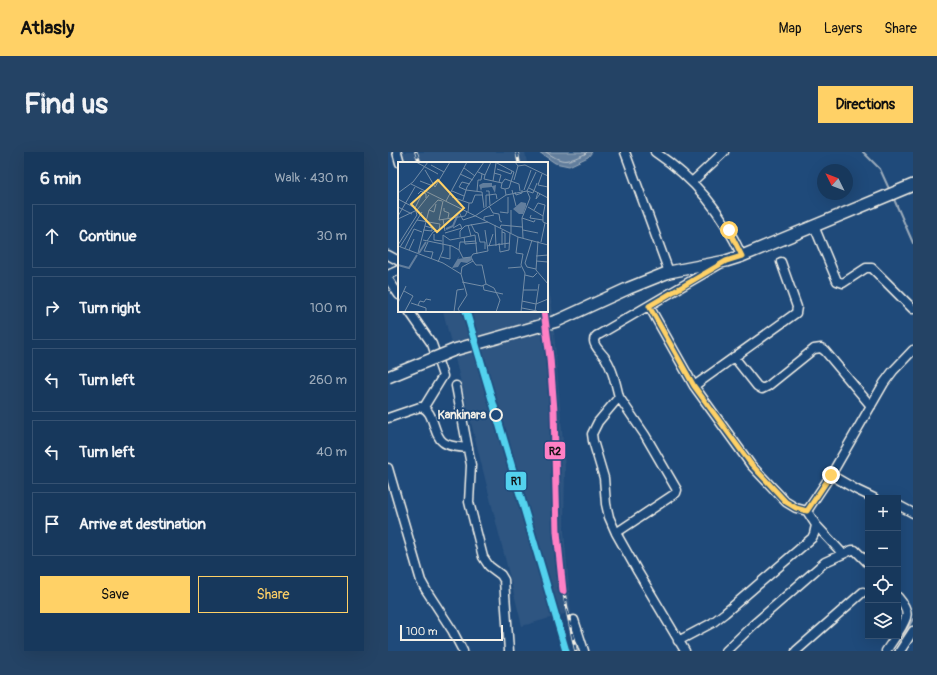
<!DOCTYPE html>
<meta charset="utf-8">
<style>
body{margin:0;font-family:Pangolin,sans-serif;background:#244365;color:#f1f3f6}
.controls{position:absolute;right:12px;bottom:12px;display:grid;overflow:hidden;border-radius:0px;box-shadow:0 4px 16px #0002}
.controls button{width:36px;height:36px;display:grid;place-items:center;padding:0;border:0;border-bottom:1px solid #365272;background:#17385c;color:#f1f3f6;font:20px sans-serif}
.compass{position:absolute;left:429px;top:12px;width:36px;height:36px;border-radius:50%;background:#17385c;box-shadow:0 4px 16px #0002;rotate:312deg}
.scale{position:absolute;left:12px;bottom:10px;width:103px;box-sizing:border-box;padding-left:4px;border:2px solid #f4f1e8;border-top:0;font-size:11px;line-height:14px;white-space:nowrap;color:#f4f1e8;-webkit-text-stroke:3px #1f4a7a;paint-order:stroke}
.stop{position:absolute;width:12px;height:12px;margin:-9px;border:3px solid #ffd166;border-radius:50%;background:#fff}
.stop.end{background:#ffd166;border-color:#fff;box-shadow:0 1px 4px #0008}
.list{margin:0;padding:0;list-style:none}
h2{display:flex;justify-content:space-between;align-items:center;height:52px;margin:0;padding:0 16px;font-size:17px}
h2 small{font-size:13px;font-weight:400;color:#9eacbb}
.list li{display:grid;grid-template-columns:26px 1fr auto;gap:12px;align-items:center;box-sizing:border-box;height:64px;margin:0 8px 8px;padding:0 8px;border:1px solid #365272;border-radius:0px}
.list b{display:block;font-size:15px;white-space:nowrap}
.list em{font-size:13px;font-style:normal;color:#9eacbb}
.actions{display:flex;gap:8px;padding:12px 16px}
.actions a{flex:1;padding:9px 0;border:1px solid #ffd166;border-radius:0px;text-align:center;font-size:14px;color:#ffd166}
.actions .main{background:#ffd166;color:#111}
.icon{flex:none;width:22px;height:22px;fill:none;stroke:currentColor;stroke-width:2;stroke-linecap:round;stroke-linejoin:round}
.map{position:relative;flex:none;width:525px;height:499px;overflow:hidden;border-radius:0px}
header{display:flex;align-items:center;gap:24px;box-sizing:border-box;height:56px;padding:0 20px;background:#ffd166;color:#111}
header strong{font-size:19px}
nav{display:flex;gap:22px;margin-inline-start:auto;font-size:14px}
.intro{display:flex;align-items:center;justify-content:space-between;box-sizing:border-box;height:96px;padding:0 24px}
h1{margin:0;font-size:28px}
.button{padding:10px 18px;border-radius:0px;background:#ffd166;color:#111;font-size:14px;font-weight:700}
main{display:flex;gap:24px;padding:0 24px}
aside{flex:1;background:#17385c;border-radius:0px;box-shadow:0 4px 16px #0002}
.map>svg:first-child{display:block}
.built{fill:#2d5581}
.water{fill:#627e9d;stroke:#9cacbb}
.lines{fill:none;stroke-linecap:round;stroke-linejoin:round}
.shore{stroke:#bac3ca;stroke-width:1}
.stream{stroke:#9cacbb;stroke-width:2}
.street-casing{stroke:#f4f1e8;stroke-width:11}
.secondary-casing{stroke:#f4f1e8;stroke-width:14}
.street{stroke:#1f4a7a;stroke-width:8}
.secondary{stroke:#1f4a7a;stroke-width:11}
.rail-casing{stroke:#f4f1e8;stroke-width:3.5}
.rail{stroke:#1f4a7a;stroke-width:2;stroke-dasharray:6;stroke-linecap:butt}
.secondary-bridge-casing{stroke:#f4f1e8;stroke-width:14;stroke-linecap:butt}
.secondary-bridge{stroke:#1f4a7a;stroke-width:11}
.rail-1-casing{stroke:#1f4a7a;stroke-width:10}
.rail-2-casing{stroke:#1f4a7a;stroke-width:10}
.rail-1{stroke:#53d2ee;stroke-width:7}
.rail-2{stroke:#ff80c5;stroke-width:7}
.route{stroke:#ffd166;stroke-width:5}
.stop-dot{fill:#1f4a7a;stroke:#f4f1e8;stroke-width:2}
.labels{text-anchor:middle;stroke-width:4;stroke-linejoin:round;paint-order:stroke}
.stop-label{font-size:12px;font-weight:bold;fill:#f4f1e8;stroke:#1f4a7a;text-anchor:end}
.inset-river{fill:none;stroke:#627e9d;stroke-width:2}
.inset-road{fill:none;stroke:#748da6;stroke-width:1}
.view{fill:#ffd166;fill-opacity:0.15;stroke:#ffd166;stroke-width:2}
.inset-edge{fill:none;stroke:#f4f1e8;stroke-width:2}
.line-badge{stroke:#1f4a7a;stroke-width:1.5}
.pale-badge-label{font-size:11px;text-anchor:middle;font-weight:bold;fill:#111}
</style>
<header>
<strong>Atlasly</strong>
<nav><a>Map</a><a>Layers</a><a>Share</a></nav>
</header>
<div class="intro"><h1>Find us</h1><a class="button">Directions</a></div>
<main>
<aside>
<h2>6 min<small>Walk · 430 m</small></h2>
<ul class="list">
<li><svg class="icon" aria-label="ahead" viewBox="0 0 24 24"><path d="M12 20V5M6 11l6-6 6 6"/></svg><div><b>Continue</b></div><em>30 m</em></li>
<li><svg class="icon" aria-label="right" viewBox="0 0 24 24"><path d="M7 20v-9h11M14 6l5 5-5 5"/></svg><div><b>Turn right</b></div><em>100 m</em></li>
<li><svg class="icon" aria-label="left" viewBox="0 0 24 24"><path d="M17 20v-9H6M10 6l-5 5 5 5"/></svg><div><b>Turn left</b></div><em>260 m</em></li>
<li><svg class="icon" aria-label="left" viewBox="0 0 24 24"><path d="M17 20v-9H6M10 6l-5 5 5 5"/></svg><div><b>Turn left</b></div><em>40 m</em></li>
<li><svg class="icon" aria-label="arrive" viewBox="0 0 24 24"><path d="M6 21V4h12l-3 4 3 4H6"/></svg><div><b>Arrive at destination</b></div></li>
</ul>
<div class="actions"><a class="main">Save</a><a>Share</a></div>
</aside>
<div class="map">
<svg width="525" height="499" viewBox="0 0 525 499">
<rect width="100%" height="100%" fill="#1f4a7a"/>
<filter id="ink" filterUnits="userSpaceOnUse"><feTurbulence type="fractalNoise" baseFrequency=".025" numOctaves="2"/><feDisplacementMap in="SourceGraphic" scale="8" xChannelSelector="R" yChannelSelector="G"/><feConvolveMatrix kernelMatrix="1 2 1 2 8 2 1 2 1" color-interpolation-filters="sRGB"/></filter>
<g filter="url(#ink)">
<path class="built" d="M3 0H137L139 11H11V23Z
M159 126 164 155 177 316 176 379 183 460 134 474 55 159H159Z"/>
<path class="water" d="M151 0H204L200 5 181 14 167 11Z"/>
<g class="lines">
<path class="shore" d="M158 0C176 12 178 10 197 2L199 0"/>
<path class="stream" d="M475 0 492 17 502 39
M505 45 525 91
M507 499 525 467"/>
<g class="street-casing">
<path id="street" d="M9 0 12 11
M237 0 281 120
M267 0C307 27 334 60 354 104
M304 30 336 0
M426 74 449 129 455 131 478 116H484L525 157
M0 103 11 109
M0 123 11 118
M0 127 11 143
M261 154 306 234 363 313 398 350 408 356 419 359 443 323 496 231 505 219 525 198
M21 159 44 192 55 224 36 255
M346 205 369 234 374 237 380 234 426 197 433 196 437 199 483 254
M68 234 83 313 81 350 95 405 101 414 113 423 116 428 121 499
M306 234 408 161 409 155 393 110
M0 266 32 255C47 257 44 282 55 290 61 295 72 295 80 296
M0 316 33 429 38 438 64 478 75 499
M443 323 469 338 486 346
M510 353 525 361
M428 373 455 402
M228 381 288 341 289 338 257 283 231 245
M510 445C523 460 520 465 510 481
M186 468 196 499
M290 489 324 471 337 461 424 386 426 382 428 373 419 359
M297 499 250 420 228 381 221 365 218 352 216 326 205 289 204 282 210 270 231 245C228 232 225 218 218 207 215 202 206 195 206 189 206 185 209 183 212 182L332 112
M338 499 365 473 437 410 464 398H467L480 411
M408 499 475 440
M498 499 508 484
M512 499 525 479"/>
</g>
<g class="secondary-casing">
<path id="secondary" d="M169 169 241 136 281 120 338 109 354 104 525 33"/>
</g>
<use href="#street" class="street"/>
<use href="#secondary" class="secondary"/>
<g class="rail-casing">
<path id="rail" d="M28 0 32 11
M129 0 131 11
M78 159 178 499
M156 159C163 206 166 254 167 301 168 336 167 372 171 407 174 438 181 468 188 499"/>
</g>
<use href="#rail" class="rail"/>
<g class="secondary-bridge-casing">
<path id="secondary-bridge" d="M0 225 66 198 169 169"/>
</g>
<use href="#secondary-bridge" class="secondary-bridge"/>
<g class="rail-1-casing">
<path id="rail-1" d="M78 159 178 499"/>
</g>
<g class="rail-2-casing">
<path id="rail-2" d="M156 159 162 206 166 259 169 380 175 439"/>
</g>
<use href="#rail-1" class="rail-1"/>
<use href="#rail-2" class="rail-2"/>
</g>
</g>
<g class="lines" filter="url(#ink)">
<path class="route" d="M341 78 354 104 338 109 261 154 306 234 363 312 398 350 408 356 419 359 443 323"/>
</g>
<circle class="stop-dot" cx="108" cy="263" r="6"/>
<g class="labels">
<g class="stop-label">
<text x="98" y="267">Kankinara</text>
</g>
</g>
<g transform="translate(10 10)">
<rect width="150" height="150" fill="#1f4a7a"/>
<path d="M85 21H94V24L98 23 97 31 94 25 84 26 83 29 81 23ZM123 40 128 41V44L125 52H121L115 47ZM62 93 60 97 72 95 74 98 69 101 63 100 60 105 54 106Z" fill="#627e9d"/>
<path class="inset-river" d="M48 67 55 64 60 52M21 91 28 80M0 103 11 106 19 93"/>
<path class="inset-road" d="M18 0 40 12M97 0 116 10 111 26 107 27M117 0 120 4 127 3 150 14M33 3 46 10M66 6 77 14M99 7 113 12 114 9M27 8 37 25M80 10 87 13 86 17 104 21 103 26 107 27 108 33M96 11 103 13 101 20M62 12 75 18M144 12 140 23 150 25M87 13 93 0M116 18 120 4M22 19 35 24M95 19 98 1M104 21 107 17 121 22 122 29M13 22 120 75 150 83M37 25 52 0M131 26 150 36M68 28 84 30 86 46M68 28 61 25 64 20 72 22M114 28 118 44M126 28 133 8M54 29 66 34M79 29 80 18H83L84 12M88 29H91L92 43M129 29 135 31 139 21M117 30 118 33 124 31V28M140 30 138 37 142 32M0 31 15 20 30 0M20 32 23 29 28 32V36M91 33 98 32 99 37M54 35 71 41 70 50M0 37 17 46M65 38 69 25 86 0M45 39 41 58 67 54 69 50M48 39 69 0M71 41H74L77 33H84M91 44 95 51 101 52 102 59 104 60M0 45 14 52M88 45V33H91M130 45 145 54V60L150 62M46 46V49L51 51 50 56M31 48 36 50 38 42M136 48 140 41 147 43 145 54M61 50 65 58 77 54 108 33 129 29 138 10M102 50 110 51V35M133 53 132 56 145 58M0 54 17 25M124 56 136 60 137 58M0 57 19 48 31 33M45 57 47 69M19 58 42 62 41 68 35 70 29 79M86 58V55L96 53M73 62 77 70 80 71 82 80H87V87M70 63 73 74 77 73 79 92M97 63 98 84M102 66 103 63 124 65M25 68 34 69V66L27 64M104 68V83M125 68 140 71M104 70 107 71V86M47 71 64 66 62 62 55 66M113 71V48M36 72V78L44 79M62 75V69L67 64 90 60M66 75 67 82 79 81M120 75 118 91 125 92 123 103 127 111 123 150M125 76 124 56 132 36 129 29M25 78 54 84 61 88 65 96 73 95 75 99 64 105 63 112M134 78 127 101 129 105 138 107M140 79 138 108 150 122M30 80 26 89 35 90 33 97M66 80 78 79M143 80 147 61M101 81 102 90 111 88 112 71M0 83 19 53 17 46 25 30M0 84 45 101 63 112 69 133 60 147 62 150M89 84 112 81M91 84 95 72M2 85 24 50M7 86 16 67 24 70M11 88 16 77M61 88 62 80H66M20 91 31 48 40 38 44 39M138 94 150 93M43 95 52 97V83M73 95 75 92 90 89 87 68M75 99 78 103H84L88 122M138 99 150 100M40 100 45 88V73L52 78 73 74M110 106 123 105M127 113 135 115 139 111M64 120 84 124 88 122 96 126 102 138 98 150M85 123 86 128 105 132M125 128H139M6 129 15 134 7 149M124 139 138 142 150 137M0 141 8 124M13 141 28 146V150M20 143 22 139 26 140 28 137 33 138M124 146 139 149M137 149 141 122M56 150 59 128 66 127"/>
<path class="view" d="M40 18 66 46 39 70 13 42Z"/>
<rect width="150" height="150" class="inset-edge"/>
</g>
<g class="line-badge">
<rect x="156" y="289" width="22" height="19" rx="4" fill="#ff80c5"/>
<rect x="117" y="319" width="22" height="20" rx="4" fill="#53d2ee"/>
</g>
<g class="pale-badge-label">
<text x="167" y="303">R2</text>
<text x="128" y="333">R1</text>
</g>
</svg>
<div class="controls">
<button>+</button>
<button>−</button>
<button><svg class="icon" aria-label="locate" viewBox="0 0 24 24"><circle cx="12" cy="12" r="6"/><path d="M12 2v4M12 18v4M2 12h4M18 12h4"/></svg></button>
<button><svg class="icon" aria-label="layers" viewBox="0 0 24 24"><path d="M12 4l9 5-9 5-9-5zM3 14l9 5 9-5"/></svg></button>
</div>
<svg class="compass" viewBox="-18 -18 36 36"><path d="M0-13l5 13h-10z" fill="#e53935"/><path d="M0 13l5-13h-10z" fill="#9eacbb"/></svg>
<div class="scale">100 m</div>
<div class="stop" style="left:341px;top:78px"></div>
<div class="stop end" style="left:443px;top:323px"></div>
</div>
</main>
